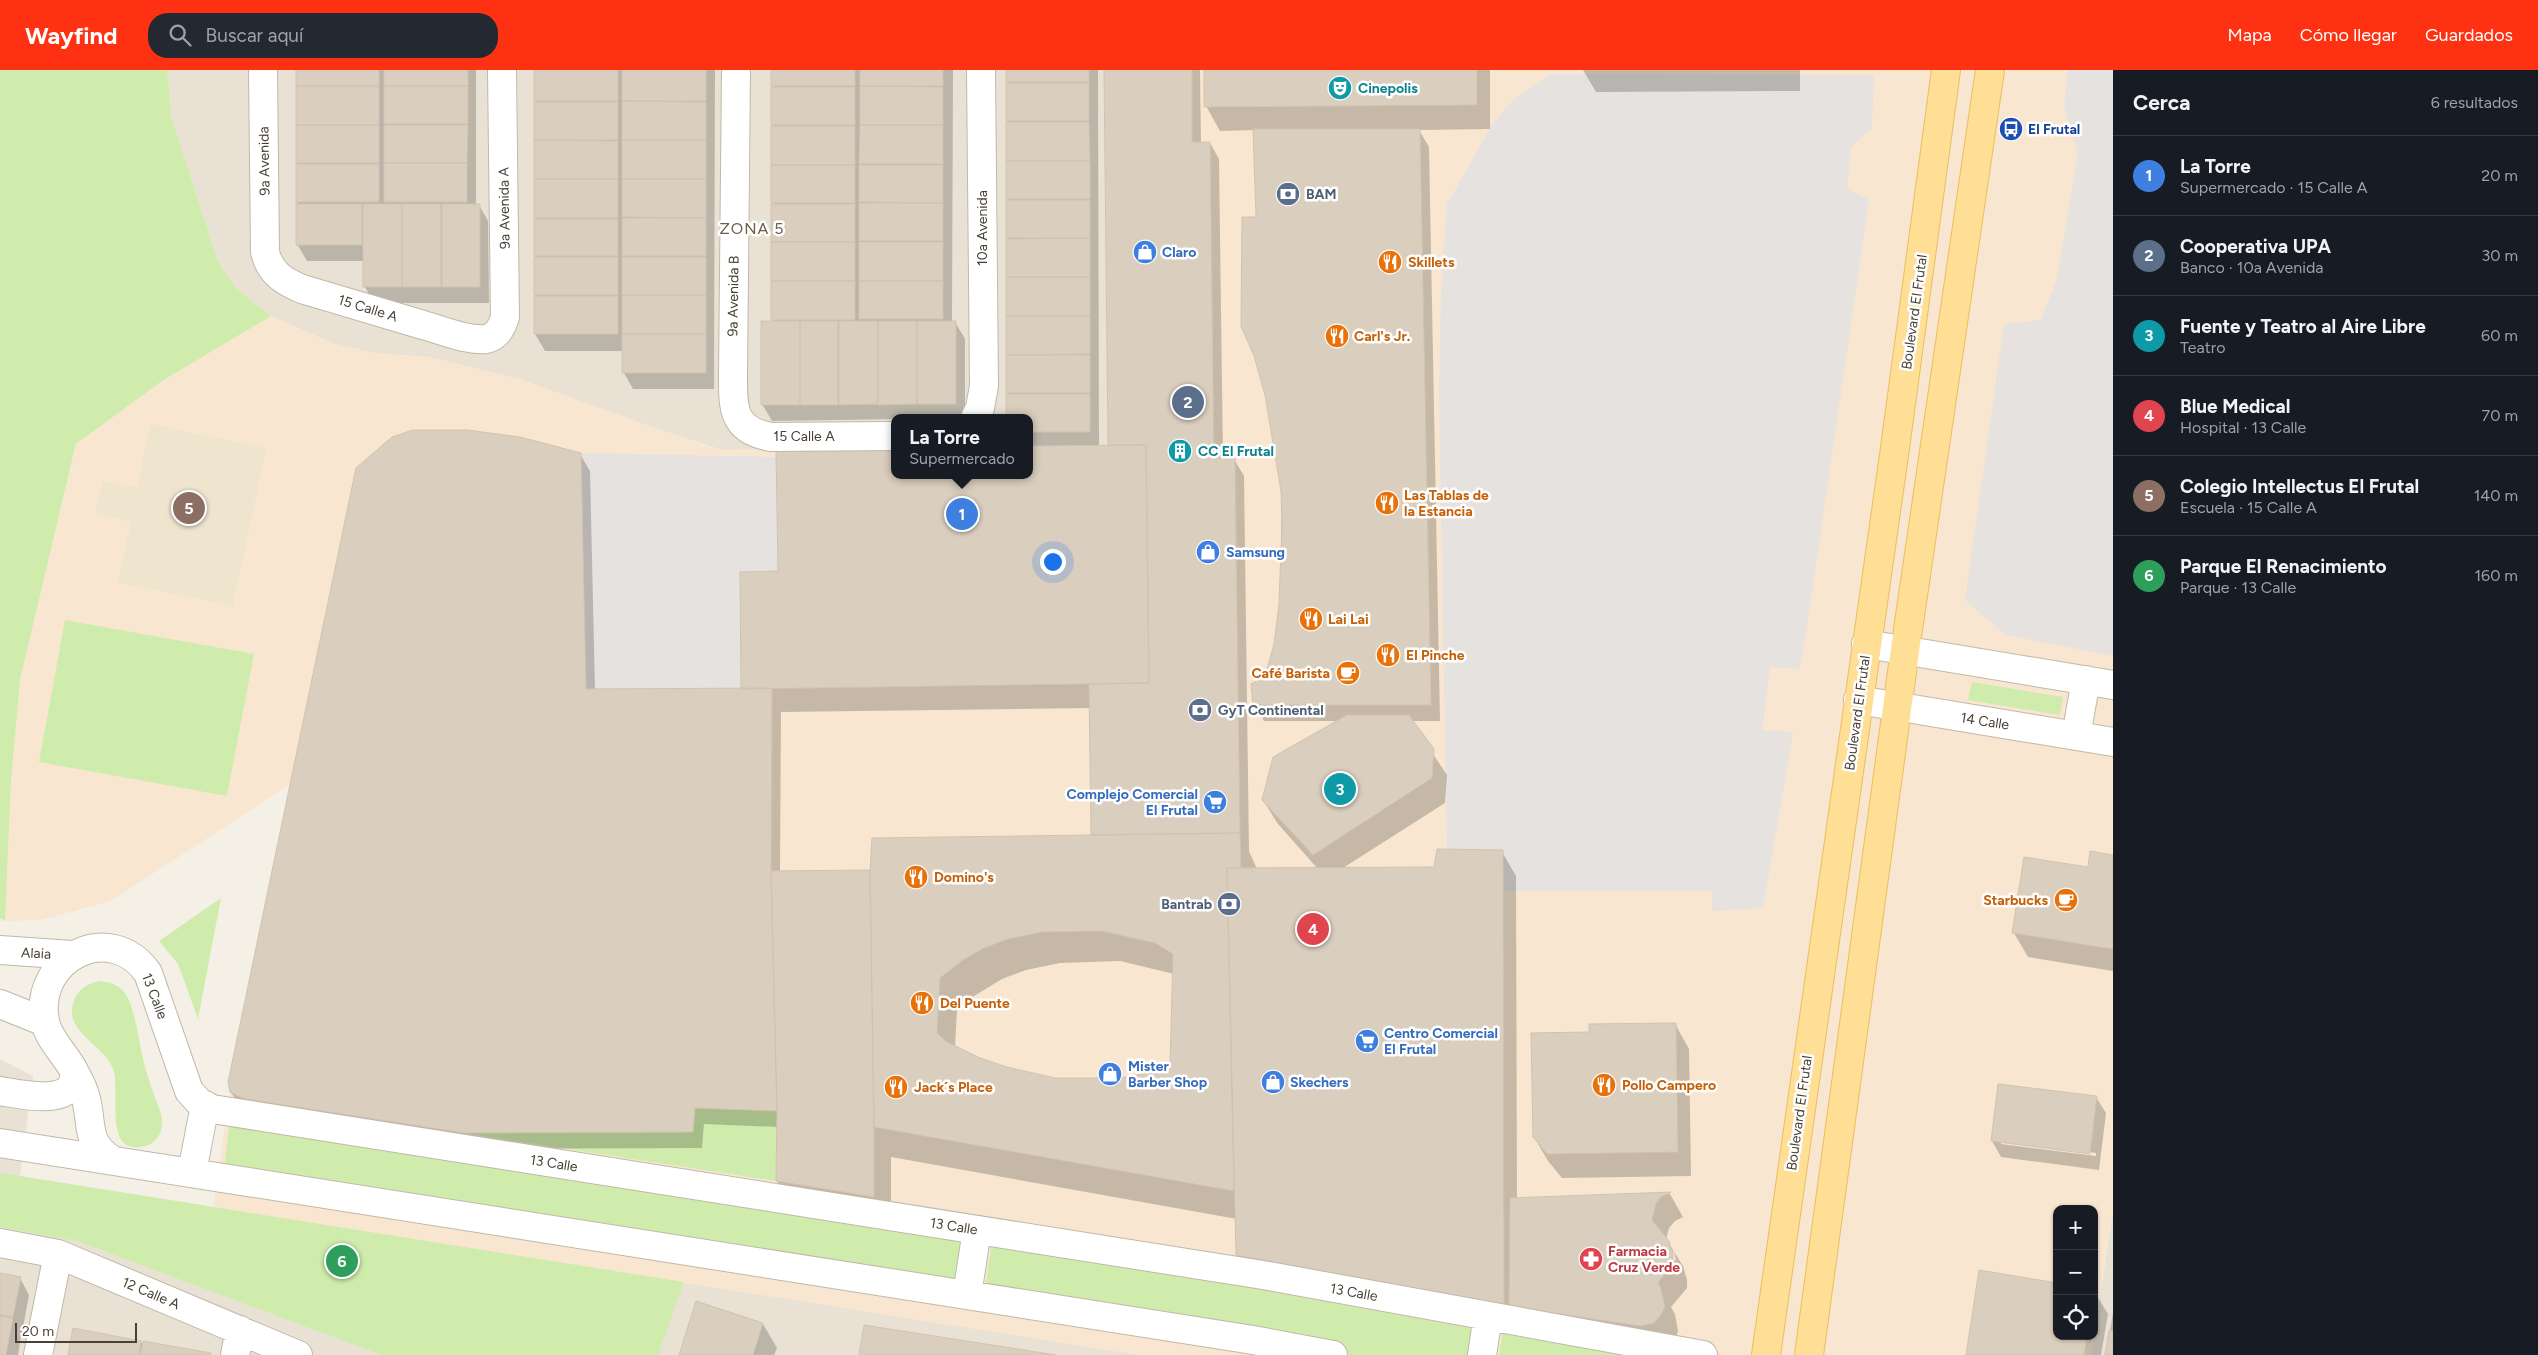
<!DOCTYPE html>
<html lang="es">
<meta charset="utf-8">
<style>
body{margin:0;font-family:Figtree,sans-serif;background:#242831;color:#f1f3f6}
.controls{position:absolute;right:15px;bottom:15px;display:grid;overflow:hidden;border-radius:10px;box-shadow:0 1px 4px #0004}
.controls button{width:45px;height:45px;display:grid;place-items:center;padding:0;border:0;border-bottom:1px solid #363941;background:#171b24;color:#f1f3f6;font:25px sans-serif}
.scale{position:absolute;left:15px;bottom:12px;width:122px;box-sizing:border-box;padding-left:5px;border:2px solid #484035;border-top:0;font-size:14px;line-height:18px;white-space:nowrap;color:#484035;-webkit-text-stroke:4px #fff;paint-order:stroke}
.you{position:absolute;left:1052px;top:491px;width:18px;height:18px;margin:-12px;border:4px solid #fff;border-radius:50%;background:#1a73e8;box-shadow:0 0 0 8px #1a73e833}
.badge{display:grid;place-items:center;width:32px;height:32px;border-radius:50%;background:#ff3113;color:#fff;font-size:16px;font-weight:700}
.pin{position:absolute;translate:-50% -50%;border:2px solid #fff;box-shadow:0 1px 5px #0006}
.popup{position:absolute;left:891px;top:344px;width:142px;height:65px;box-sizing:border-box;display:grid;place-content:center;border-radius:10px;background:#171b24;filter:drop-shadow(0 1px 4px #0005);font-size:16px;white-space:nowrap;color:#9ea1a6}
.popup b{font-size:19px;color:#f1f3f6}
.popup::after{content:'';position:absolute;left:50%;top:100%;margin-left:-10px;border:10px solid transparent;border-top-color:#171b24}
.list{margin:0;padding:0;list-style:none}
h2{display:flex;justify-content:space-between;align-items:center;height:65px;margin:0;padding:0 20px;font-size:21px}
h2 small{font-size:16px;font-weight:400;color:#9ea1a6}
.list li{display:grid;grid-template-columns:32px 1fr auto;gap:15px;align-items:center;box-sizing:border-box;height:80px;padding:0 20px;border-top:1px solid #363941}
.list b{display:block;font-size:19px;white-space:nowrap}
.list p{margin:0;font-size:16px;white-space:nowrap;color:#9ea1a6}
.list em{font-size:16px;font-style:normal;color:#9ea1a6}
.icon{flex:none;width:28px;height:28px;fill:none;stroke:currentColor;stroke-width:2;stroke-linecap:round;stroke-linejoin:round}
.map{position:relative;flex:none;width:2113px;height:1285px;overflow:hidden}
header{display:flex;align-items:center;gap:30px;box-sizing:border-box;height:70px;padding:0 25px;background:#ff3113;color:#fff}
header strong{font-size:24px}
nav{display:flex;gap:28px;margin-inline-start:auto;font-size:18px}
.search{width:350px;height:45px;background:#242831;display:flex;align-items:center;gap:12px;box-sizing:border-box;padding:0 18px;border-radius:20px;color:#9ea1a6;font-size:19px}
main{display:flex}
aside{flex:1;background:#171b24}
.map>svg:first-child{display:block}
.residential{fill:#e9e2d4}
.commercial{fill:#f8e6d0}
.education{fill:#efe5cf}
.green{fill:#d0ecac}
.parking{fill:#e5e2df}
.shadow{fill:#0003;fill-rule:evenodd}
.building{fill:#dacebe;stroke:#d2c3ae;fill-rule:evenodd}
.lines{fill:none;stroke-linecap:round;stroke-linejoin:round}
.street-casing{stroke:#c1b8a8;stroke-width:30}
.primary-casing{stroke:#ecbe5d;stroke-width:30}
.street{stroke:#fff;stroke-width:28}
.primary{stroke:#ffde95;stroke-width:28}
.labels{text-anchor:middle;stroke-width:5;stroke-linejoin:round;paint-order:stroke}
.culture-label{font-size:14px;font-weight:bold;fill:#0d838f;stroke:#fff;text-anchor:start}
.transit-label{font-size:14px;font-weight:bold;fill:#164399;stroke:#fff;text-anchor:start}
.street-label{font-size:14px;fill:#484035;stroke:#fff}
.service-label{font-size:14px;font-weight:bold;fill:#4e5e75;stroke:#fff;text-anchor:start}
.shop-label{font-size:14px;font-weight:bold;fill:#366cbe;stroke:#fff;text-anchor:start}
.food-label{font-size:14px;font-weight:bold;fill:#c56008;stroke:#fff;text-anchor:start}
.health-label{font-size:14px;font-weight:bold;fill:#be3a42;stroke:#fff;text-anchor:start}
.quarter-label{font-size:16px;letter-spacing:1px;fill:#6b5e4b;stroke:#fff}
</style>
<header>
<strong>Wayfind</strong>
<div class="search"><svg class="icon" aria-label="search" viewBox="0 0 24 24"><circle cx="10" cy="10" r="6"/><path d="M15 15l6 6"/></svg>Buscar aquí</div>
<nav><a>Mapa</a><a>Cómo llegar</a><a>Guardados</a></nav>
</header>
<main>
<div class="map">
<svg width="2113" height="1285" viewBox="0 0 2113 1285">
<rect width="100%" height="100%" fill="#f4f0e6"/>
<path class="residential" d="M167 0H1104L1108 375 1030 376V348H894V378L722 380 430 287 373 283 332 273 271 246 235 217 218 192 172 49Z
M0 989 33 1006 20 1106 1140 1285H0Z
M2113 1140V1285H2090L2094 1266Z"/>
<path class="commercial" d="M1104 0H2113V1140L2094 1259V1139H2057V1266H2093L2090 1285H1140L213 1138 230 1022 290 714 111 831 40 850 5 851 11 712 20 610 77 372 162 311 271 246 332 273 373 283 430 287 520 309 703 375 722 380 894 378V405H1030V376L1108 375Z"/>
<path class="education" d="M151 354 266 378 233 536 118 513 131 452 95 444 102 410 137 417Z"/>
<path class="green" d="M0 0H167L172 49 218 192 235 217 271 246 162 311 76 374 20 610 11 712 5 851 0 848Z
M65 550 254 584 227 726 39 692Z
M1972 612 2063 627 2060 645 1968 630Z
M221 828 198 949 178 894 159 871Z
M99 911C109 912 118 914 125 923 135 938 139 971 143 989 146 1001 150 1013 154 1025 157 1034 163 1044 162 1054 162 1064 155 1074 145 1076 102 1088 121 1020 113 999 105 975 62 962 74 931 78 919 87 914 99 911Z
M695 1038 777 1041 776 1111 465 1063 693 1062Z
M231 1042 977 1160 967 1225 223 1107Z
M0 1103 684 1212 658 1285H382L77 1171 0 1157Z
M993 1165 1480 1246 1474 1285H1346L984 1226Z
M1504 1254 1675 1285H1499Z"/>
<path class="parking" d="M2068 0H2113V586L2006 565 1965 530 2004 254 2041 250 2057 208 2078 85 2064 35Z
M1551 4 1874 5 1872 58 1851 77 1847 119 1869 130 1804 577 1799 599 1770 597 1762 660 1793 662 1763 838 1712 841V821H1504L1503 780H1447L1439 321 1441 223 1447 135 1491 56 1512 31Z
M581 383 777 387 778 501 740 502 741 619H586Z"/>
<path class="shadow" d="M297 0H476V135H479L488 151 489 233H374L365 217V191H307L297 174Z
M535 0H715L714 319H633L624 303V281H545L535 264Z
M773 0H953L952 252H955L965 269V348L772 351 762 334 774 252Z
M1007 0H1098L1099 377H1111L1105 0H1200L1201 73H1210L1219 89 1223 389H1234L1244 406 1249 781 1257 799H1318L1278 754 1263 730 1339 651H1264L1254 634 1266 607 1275 574 1280 534 1282 421 1257 148 1254 60 1220 61 1206 36 1205 0H1490V59L1419 60 1429 77 1440 651H1411L1447 705 1445 733 1343 798H1435L1502 782 1516 806 1517 1129 1670 1124 1683 1147 1675 1151 1669 1158 1666 1169 1683 1196 1687 1210V1218L1671 1237 1675 1244 1678 1261 1675 1270 1252 1209 1238 1185 1237 1149 891 1087V1158L795 1142 777 1111 778 1057 704 1054 702 1078 475 1079 241 1039 231 1022 580 384 590 401 595 620 742 619 779 502 777 381 894 380V405H1030V348H1008ZM1091 638 1093 766 871 801 780 802 781 642ZM1120 891 1174 904 1171 996 1143 1005 1120 1009H1054L1006 999 979 989 955 977 957 940 966 931 1002 909 1026 900 1060 893ZM1670 1179 1674 1182 1676 1190 1674 1191Z
M1583 0H1800V21L1596 22Z
M2113 786V901L2028 887 2014 863 2089 799Z
M1675 954 1689 979 1691 1106 1562 1108 1548 1091 1534 1067Z
M2096 1027 2106 1043 2099 1100 2001 1087 1992 1071ZM2001 1071 2096 1083V1086L2001 1074Z
M0 1205 20 1208 29 1225 22 1263H19L21 1266 18 1285H0Z
M2094 1221 2108 1244 2101 1285H1967L2057 1266H2094Z
M2113 1243V1285H2106Z
M763 1254 777 1278 774 1285H680Z
M141 1272 143 1276 210 1285H69Z"/>
<path class="building" d="M296 0H379V16H296Z
M384 0H468V16H384Z
M534 0H618V31H534Z
M622 0H706V31H622Z
M771 0H855V16H771Z
M860 0H943V16H860Z
M1006 0H1089V12H1006Z
M1104 0H1192V72H1210L1214 388H1235L1240 763 1091 765 1089 614 1149 613 1146 375H1108Z
M1204 0H1477V35L1204 37Z
M1006 13H1089V51H1006Z
M296 16H379V55H296Z
M384 16H468V54H384Z
M860 16 943 17V55H860Z
M771 17H855V55H771Z
M622 31 706 32V70H622Z
M534 32H618V70H534Z
M1006 52H1089L1090 91H1006Z
M296 55H379V93H296Z
M384 55H468L467 93H384Z
M860 55H943V94H859Z
M771 56H855V95H771Z
M1253 59H1420L1431 635H1253L1251 614 1265 606 1274 574 1279 534 1282 453 1281 421 1265 325 1254 286 1241 256 1242 147H1256Z
M534 70 618 71V109H534Z
M622 70H706V109H622Z
M1006 91H1090V129H1006Z
M384 93H467V132H384Z
M296 94H379V132H296Z
M771 95H855V133H771Z
M859 95H943V133L859 132Z
M534 109H618V148H534Z
M622 109H706V148L622 147Z
M1006 130H1090V168H1006Z
M859 133H943V171H859Z
M296 134H362V175H296Z
M363 134H402V217H363Z
M402 134H441V217H402Z
M442 134H480V217H442Z
M771 134H855V172H771Z
M622 148H706V186H622Z
M534 149H618V186H534Z
M1090 168V207H1006V169Z
M771 172H855V211H771Z
M859 172H943V211H859Z
M534 187H618V225H534Z
M622 187H706V225H622Z
M1006 207H1090V246H1006Z
M771 211H855V250H771Z
M859 211H943V249H859Z
M622 225H706V264H622Z
M534 226H618V264H534Z
M1006 246H1090V284L1006 285Z
M761 251H800V335H761Z
M800 251H838V335H800Z
M839 251H878V334L839 335Z
M878 251H917V334L878 335Z
M917 251H956V334H917Z
M622 264H706V303H622Z
M1006 285H1090V323H1006Z
M1006 324H1090V362H1030V348H1006Z
M413 360H467L520 367 581 383 586 619 772 618 771 801 777 1041 695 1038 693 1062 465 1063 245 1029 230 1022 228 1012 356 398 392 367Z
M1146 375 1149 613 741 619 740 502 778 501 776 380 894 378V405H1030V376Z
M1347 645H1409L1434 679 1432 708 1313 785 1262 730 1273 687Z
M1240 763 1241 798H1227L1234 1121 874 1057 870 800 872 768ZM1102 861 1155 873 1173 884 1170 995 1143 1004 1120 1008H1055L1007 997 980 988 947 972 937 963 940 908 963 890 984 878 1008 869 1042 862Z
M1437 779 1503 780 1504 1236 1236 1185 1227 798 1434 797Z
M2090 781 2113 785V879L2012 863 2024 787 2088 797Z
M870 800 874 1057V1127L776 1111 777 1041 771 801Z
M1676 953 1678 1082 1547 1084 1533 1067 1531 963 1589 962V954Z
M1998 1014 2097 1026 2090 1084 1991 1071Z
M1671 1122 1661 1127 1656 1133 1652 1150 1669 1171 1673 1184V1193L1658 1213 1661 1219 1665 1236 1661 1245 1654 1253 1641 1256 1509 1237 1510 1128Z
M1979 1200 2057 1213V1266H2087L2084 1285H1966Z
M0 1203 21 1207 13 1247 0 1245Z
M696 1231 763 1253 753 1285H679Z
M0 1246 13 1248 6 1285H0Z
M864 1255 1056 1285H859Z
M73 1258 141 1271 139 1285H68Z
M2109 1260 2113 1261V1285H2105Z
M143 1271 211 1283V1285H140Z"/>
<g class="lines">
<g class="street-casing">
<path id="street" d="M263 0 265 182C270 203 283 211 302 219 343 231 383 243 423 255 442 260 466 271 486 269 497 267 502 257 505 247L502 0
M736 0 733 305C733 338 732 360 771 367L894 366
M975 348 980 338 984 316 981 0
M1866 574 2113 615
M1858 630 2113 672
M2076 666 2086 610
M0 880 72 885
M0 934 45 952
M74 1001C79 1010 84 1019 86 1029 93 1057 85 1072 112 1090
M0 1021C20 1024 78 1039 74 1001 66 985 48 969 45 951 33 889 110 849 148 903L189 1021 199 1032 212 1039 1263 1205 1703 1285
M0 1073 1253 1270 1333 1285
M192 1102 205 1035
M0 1173 58 1184 298 1285
M967 1225 977 1160
M38 1285 58 1184
M235 1285 240 1260
M1482 1285 1488 1246"/>
</g>
<g class="primary-casing">
<path id="primary" d="M1766 1285 1895 378 1946 0
M1809 1285 1905 580 1990 0"/>
</g>
<use href="#street" class="street"/>
<use href="#primary" class="primary"/>
</g>
<defs>
<g id="theatre-disc" transform="scale(1.25)"><circle r="9.5" fill="#0f9aa8" stroke="#fff"/><path d="M-5-5.5Q0-4 5-5.5V0Q5 5 0 6Q-5 5-5 0ZM-3.3-2.5H-1v1.5H-3.3ZM1-2.5H3.3v1.5H1ZM-2.8 1Q0 5.5 2.8 1Z" fill="#fff"/></g>
<g id="bus-disc" transform="scale(1.25)"><circle r="9.5" fill="#1a4fb4" stroke="#fff"/><path d="M-5-6H5V4H4V6H2V4H-2V6H-4V4H-5ZM-3.5-4V0h7V-4ZM-3.5 1.2v1.5H-2V1.2ZM2 1.2v1.5H3.5V1.2Z" fill="#fff"/></g>
<g id="bank-disc" transform="scale(1.25)"><circle r="9.5" fill="#5c6f8a" stroke="#fff"/><path d="M-6-4H6V4H-6ZM0-2.3a2.3 2.3 0 1 0 0 4.6a2.3 2.3 0 1 0 0-4.6Z" fill="#fff"/></g>
<g id="shop-disc" transform="scale(1.25)"><circle r="9.5" fill="#3f7fe0" stroke="#fff"/><path d="M-5-2.5h2.3a2.7 3.5 0 0 1 5.4 0H5L5.5 6h-11ZM-1.5-2.5h3a1.5 2.3 0 0 0-3 0Z" fill="#fff"/></g>
<g id="restaurant-disc" transform="scale(1.25)"><circle r="9.5" fill="#e8710a" stroke="#fff"/><path d="M-5-6h1v4h1v-4h1v4h1v-4h1v5L-1.5 .5V6h-2V.5L-5-1ZM5-6V6H3V1.5H1.5Q1.5-4 5-6Z" fill="#fff"/></g>
<g id="building-disc" transform="scale(1.25)"><circle r="9.5" fill="#0f9aa8" stroke="#fff"/><path d="M-4-6H4V6H1V3H-1V6H-4ZM-2.5-4.3h1.7v1.8h-1.7ZM.8-4.3h1.7v1.8H.8ZM-2.5-1h1.7V.8h-1.7ZM.8-1h1.7V.8H.8Z" fill="#fff"/></g>
<g id="cafe-disc" transform="scale(1.25)"><circle r="9.5" fill="#e8710a" stroke="#fff"/><path d="M-5.5-4.5H6V0H3Q3 3.5 0 3.5H-2.5Q-5.5 3.5-5.5 0ZM3-3.2v2h1.7v-2ZM-6 4.5H4V6H-6Z" fill="#fff"/></g>
<g id="supermarket-disc" transform="scale(1.25)"><circle r="9.5" fill="#3f7fe0" stroke="#fff"/><path d="M-6-5.5h2.5l.6 2H6L4.5 2H-2.5L-4.4-4H-6ZM-1.5 3.2a1.3 1.3 0 1 0 .1 0ZM3 3.2a1.3 1.3 0 1 0 .1 0Z" fill="#fff"/></g>
<g id="pharmacy-disc" transform="scale(1.25)"><circle r="9.5" fill="#e0444e" stroke="#fff"/><path d="M-2-6h4v4h4v4h-4v4h-4v-4h-4v-4h4Z" fill="#fff"/></g>
</defs>
<g fill-rule="evenodd">
<use href="#theatre-disc" x="1340" y="18"/>
<use href="#bus-disc" x="2011" y="59"/>
<use href="#bank-disc" x="1288" y="124"/>
<use href="#shop-disc" x="1145" y="182"/>
<use href="#restaurant-disc" x="1390" y="192"/>
<use href="#restaurant-disc" x="1337" y="266"/>
<use href="#building-disc" x="1180" y="381"/>
<use href="#restaurant-disc" x="1387" y="433"/>
<use href="#shop-disc" x="1208" y="482"/>
<use href="#restaurant-disc" x="1311" y="549"/>
<use href="#restaurant-disc" x="1388" y="585"/>
<use href="#cafe-disc" x="1348" y="603"/>
<use href="#bank-disc" x="1200" y="640"/>
<use href="#supermarket-disc" x="1215" y="732"/>
<use href="#restaurant-disc" x="916" y="807"/>
<use href="#cafe-disc" x="2066" y="830"/>
<use href="#bank-disc" x="1229" y="834"/>
<use href="#restaurant-disc" x="922" y="933"/>
<use href="#supermarket-disc" x="1367" y="971"/>
<use href="#shop-disc" x="1110" y="1004"/>
<use href="#shop-disc" x="1273" y="1012"/>
<use href="#restaurant-disc" x="1604" y="1015"/>
<use href="#restaurant-disc" x="896" y="1017"/>
<use href="#pharmacy-disc" x="1591" y="1189"/>
</g>
<g class="labels">
<g class="culture-label">
<text x="1358" y="23">Cinepolis</text>
<text x="1198" y="386">CC El Frutal</text>
</g>
<g class="transit-label">
<text x="2028" y="64">El Frutal</text>
</g>
<g class="street-label">
<text transform="translate(264 91) rotate(-91)" y="5">9a Avenida</text>
<text transform="translate(504 138) rotate(-91)" y="5">9a Avenida A</text>
<text transform="translate(982 158) rotate(-90)" y="5">10a Avenida</text>
<text transform="translate(733 226) rotate(-89)" y="5">9a Avenida B</text>
<text transform="translate(368 238) rotate(17)" y="5">15 Calle A</text>
<text transform="translate(1914 242) rotate(-82)" y="5">Boulevard El Frutal</text>
<text x="804" y="371">15 Calle A</text>
<text transform="translate(1857 643) rotate(-82)" y="5">Boulevard El Frutal</text>
<text transform="translate(1985 651) rotate(9)" y="5">14 Calle</text>
<text transform="translate(36 883) rotate(3)" y="5">Alaia</text>
<text transform="translate(155 926) rotate(69)" y="5">13 Calle</text>
<text transform="translate(1799 1043) rotate(-82)" y="5">Boulevard El Frutal</text>
<text transform="translate(554 1093) rotate(9)" y="5">13 Calle</text>
<text transform="translate(954 1156) rotate(9)" y="5">13 Calle</text>
<text transform="translate(1354 1222) rotate(10)" y="5">13 Calle</text>
<text transform="translate(151 1223) rotate(23)" y="5">12 Calle A</text>
</g>
<g class="service-label">
<text x="1306" y="129">BAM</text>
<text x="1218" y="645">GyT Continental</text>
<text x="1212" y="839" text-anchor="end">Bantrab</text>
</g>
<g class="shop-label">
<text x="1162" y="187">Claro</text>
<text x="1226" y="487">Samsung</text>
<text x="1198" y="729" text-anchor="end">Complejo Comercial<tspan x="1198" dy="16">El Frutal</tspan></text>
<text x="1384" y="968">Centro Comercial<tspan x="1384" dy="16">El Frutal</tspan></text>
<text x="1128" y="1001">Mister<tspan x="1128" dy="16">Barber Shop</tspan></text>
<text x="1290" y="1017">Skechers</text>
</g>
<g class="food-label">
<text x="1408" y="197">Skillets</text>
<text x="1354" y="271">Carl's Jr.</text>
<text x="1404" y="430">Las Tablas de<tspan x="1404" dy="16">la Estancia</tspan></text>
<text x="1328" y="554">Lai Lai</text>
<text x="1406" y="590">El Pinche</text>
<text x="1330" y="608" text-anchor="end">Café Barista</text>
<text x="934" y="812">Domino's</text>
<text x="2048" y="835" text-anchor="end">Starbucks</text>
<text x="940" y="938">Del Puente</text>
<text x="1622" y="1020">Pollo Campero</text>
<text x="914" y="1022">Jack´s Place</text>
</g>
<g class="health-label">
<text x="1608" y="1186">Farmacia<tspan x="1608" dy="16">Cruz Verde</tspan></text>
</g>
<g class="quarter-label">
<text x="752" y="164">ZONA 5</text>
</g>
</g>
</svg>
<div class="controls">
<button>+</button>
<button>−</button>
<button><svg class="icon" aria-label="locate" viewBox="0 0 24 24"><circle cx="12" cy="12" r="6"/><path d="M12 2v4M12 18v4M2 12h4M18 12h4"/></svg></button>
</div>
<div class="scale">20 m</div>
<div class="you"></div>
<div class="pin badge" style="left:962px;top:444px;background:#3f7fe0">1</div>
<div class="popup"><b>La Torre</b>Supermercado</div>
<div class="pin badge" style="left:1188px;top:332px;background:#5c6f8a">2</div>
<div class="pin badge" style="left:1340px;top:719px;background:#0f9aa8">3</div>
<div class="pin badge" style="left:1313px;top:859px;background:#e0444e">4</div>
<div class="pin badge" style="left:189px;top:438px;background:#8d6e63">5</div>
<div class="pin badge" style="left:342px;top:1191px;background:#2e9e5b">6</div>
</div>
<aside>
<h2>Cerca<small>6 resultados</small></h2>
<ul class="list">
<li><span class="badge" style="background:#3f7fe0">1</span><div><b>La Torre</b><p>Supermercado · 15 Calle A</p></div><em>20 m</em></li>
<li><span class="badge" style="background:#5c6f8a">2</span><div><b>Cooperativa UPA</b><p>Banco · 10a Avenida</p></div><em>30 m</em></li>
<li><span class="badge" style="background:#0f9aa8">3</span><div><b>Fuente y Teatro al Aire Libre</b><p>Teatro</p></div><em>60 m</em></li>
<li><span class="badge" style="background:#e0444e">4</span><div><b>Blue Medical</b><p>Hospital · 13 Calle</p></div><em>70 m</em></li>
<li><span class="badge" style="background:#8d6e63">5</span><div><b>Colegio Intellectus El Frutal</b><p>Escuela · 15 Calle A</p></div><em>140 m</em></li>
<li><span class="badge" style="background:#2e9e5b">6</span><div><b>Parque El Renacimiento</b><p>Parque · 13 Calle</p></div><em>160 m</em></li>
</ul>
</aside>
</main>
